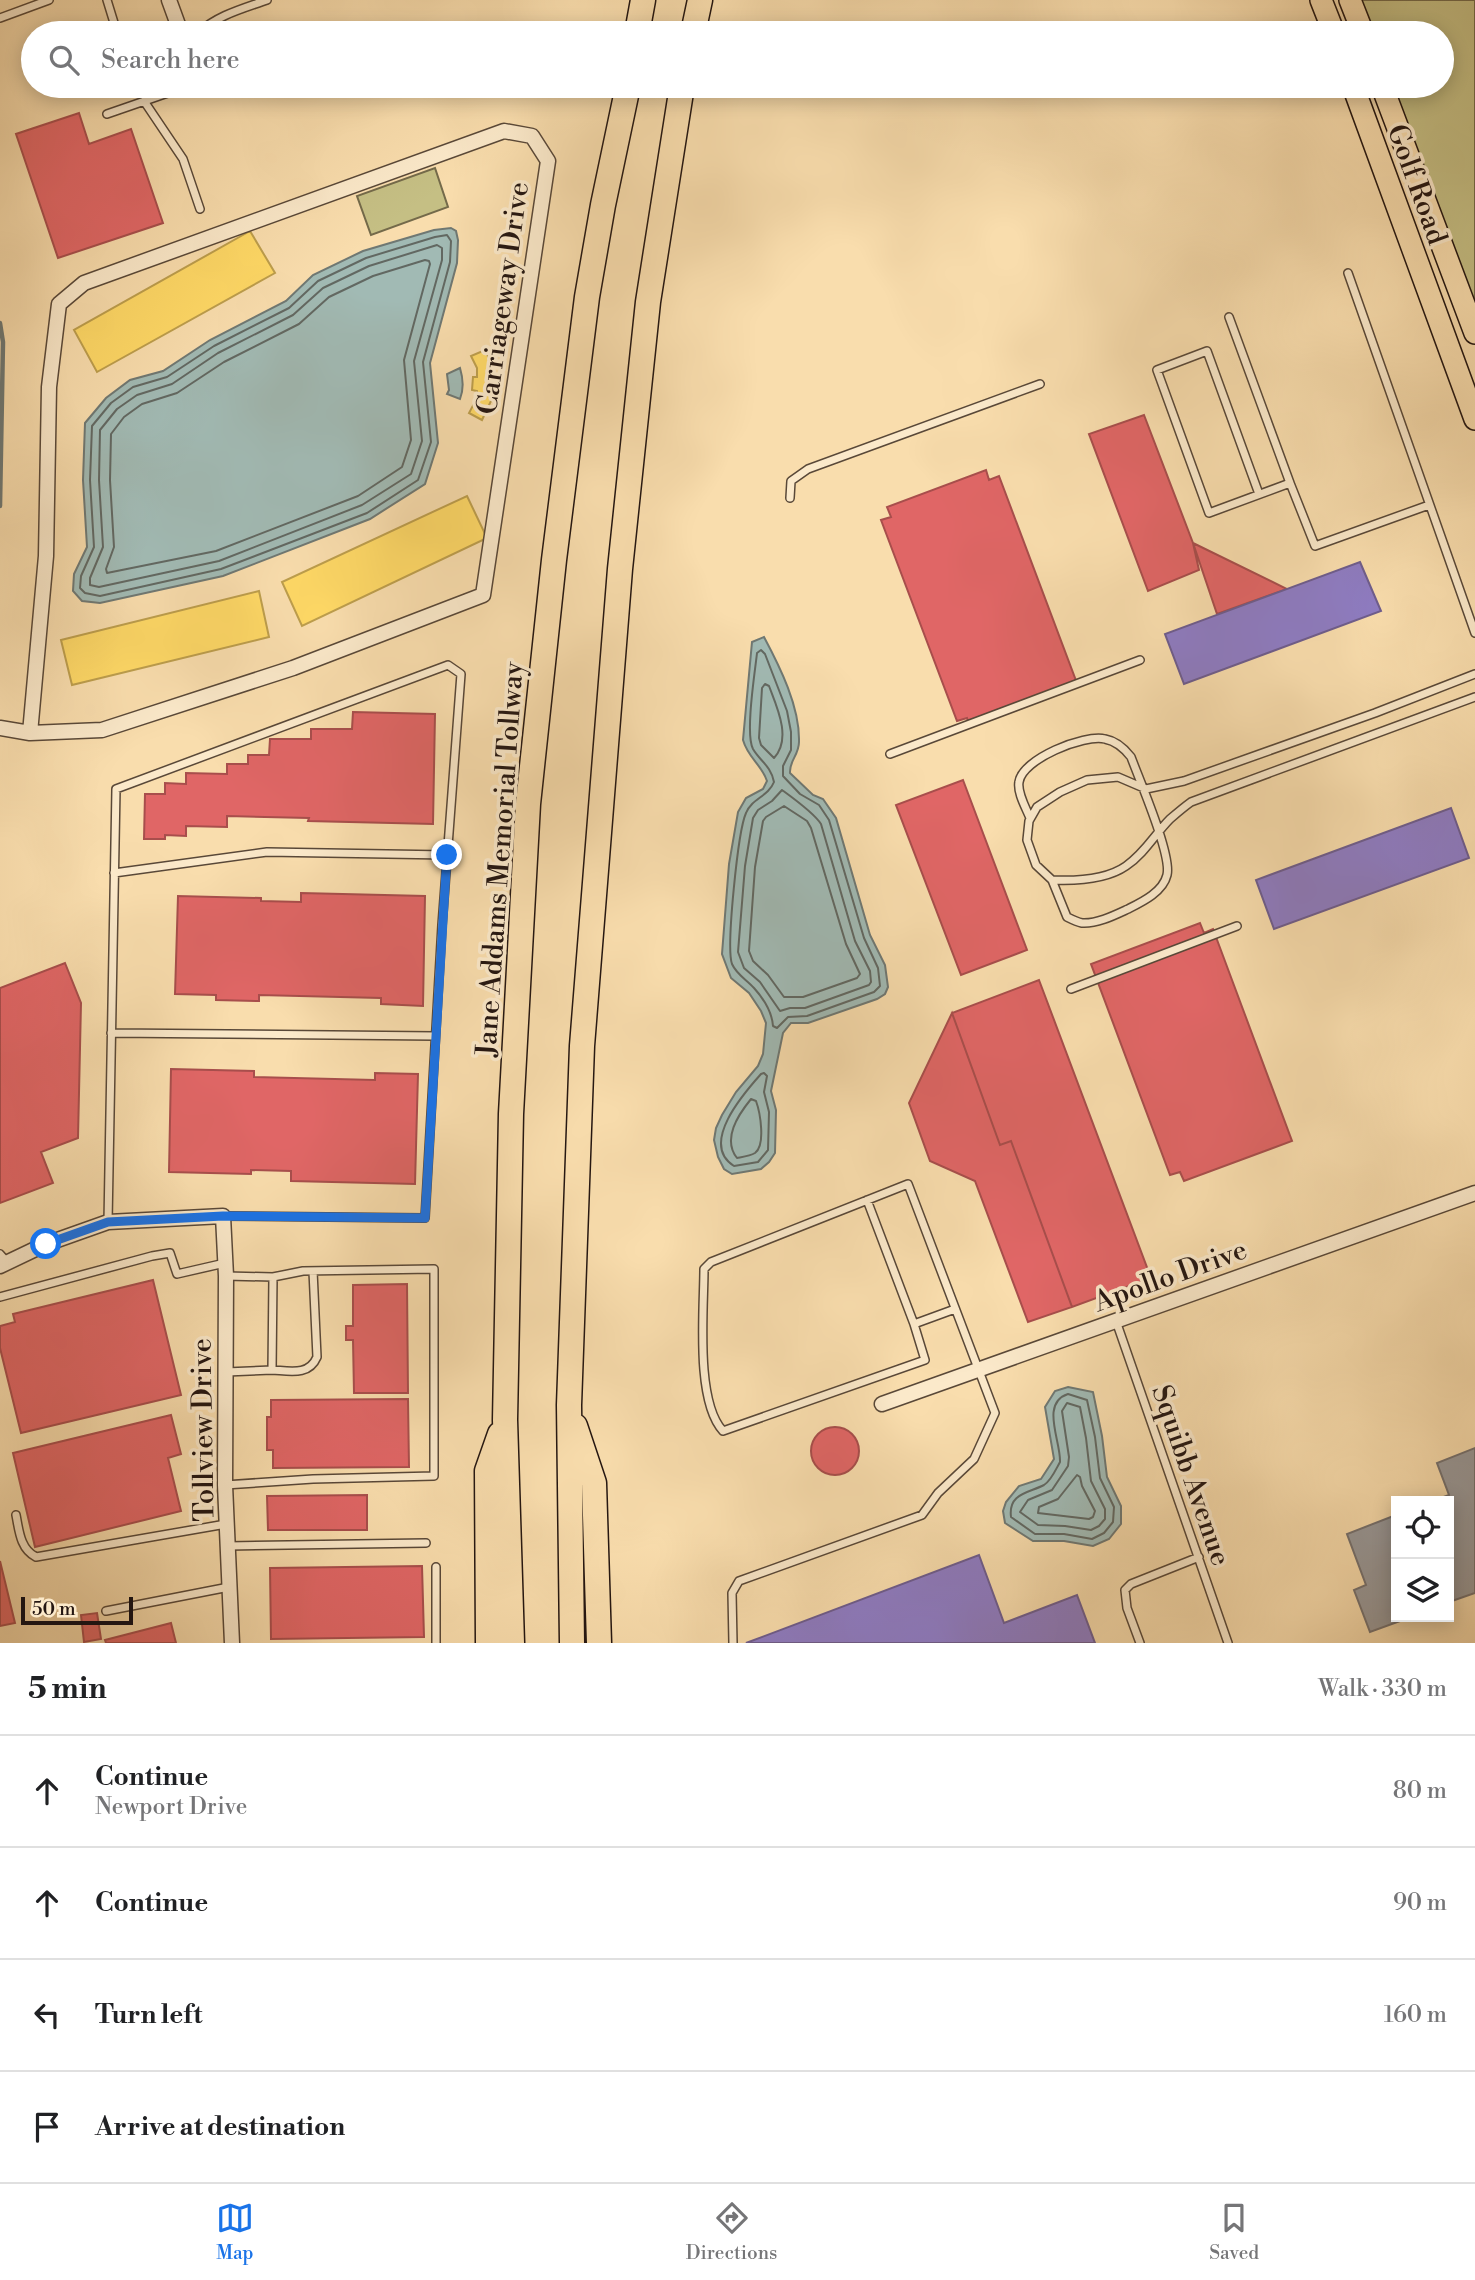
<!DOCTYPE html>
<meta charset="utf-8">
<style>
body{margin:0;font-family:"Libre Bodoni",serif;background:#f2f2f2;color:#202124}
.controls{position:absolute;right:21px;bottom:21px;display:grid;overflow:hidden;border-radius:0px;box-shadow:0 4px 18px #0003}
.controls button{width:63px;height:63px;display:grid;place-items:center;padding:0;border:0;border-bottom:2px solid #e0e0e0;background:#fff;color:#202124;font:35px sans-serif}
.scale{position:absolute;left:21px;bottom:18px;width:112px;box-sizing:border-box;padding-left:7px;border:4px solid #241611;border-top:0;font-size:19px;line-height:24px;white-space:nowrap;color:#241611;-webkit-text-stroke:5px #fbe9ca;paint-order:stroke}
.stop{position:absolute;width:21px;height:21px;margin:-16px;border:5px solid #1a73e8;border-radius:50%;background:#fff}
.stop.end{background:#1a73e8;border-color:#fff;box-shadow:0 2px 7px #0008}
.list{margin:0;padding:0;list-style:none}
h2{display:flex;justify-content:space-between;align-items:center;height:91px;margin:0;padding:0 28px;font-size:30px}
h2 small{font-size:23px;font-weight:400;color:#757577}
.list li{display:grid;grid-template-columns:46px 1fr auto;gap:21px;align-items:center;box-sizing:border-box;height:112px;padding:0 28px;border-top:2px solid #e0e0e0}
.list b{display:block;font-size:26px;white-space:nowrap}
.list p{margin:0;font-size:23px;white-space:nowrap;color:#757577}
.list em{font-size:23px;font-style:normal;color:#757577}
.icon{flex:none;width:38px;height:38px;fill:none;stroke:currentColor;stroke-width:2;stroke-linecap:round;stroke-linejoin:round}
.map{position:relative;flex:none;width:1475px;height:1643px;overflow:hidden}
.search{position:absolute;background:#fff;box-shadow:0 4px 18px #0003;left:21px;right:21px;top:21px;height:77px;display:flex;align-items:center;gap:18px;box-sizing:border-box;padding:0 24px;border-radius:38px;color:#757577;font-size:26px}
.sheet{height:539px;background:#fff}
nav{display:flex;justify-content:space-around;align-items:center;box-sizing:border-box;height:98px;border-top:2px solid #e0e0e0;background:#fff;font-size:19px;color:#757577}
nav a{display:grid;justify-items:center;gap:4px}
nav .on{color:#1a73e8}
.map>svg:first-child{display:block}
.green{fill:#c5bf84;stroke:#746a4a;stroke-width:2}
.water{fill:#a1bab4;stroke:#6f7873;stroke-width:2}
.homes{fill:#ffd966;stroke:#bd9e4c;stroke-width:2}
.shops{fill:#e06666;stroke:#a84e4c;stroke-width:2}
.offices{fill:#8e7cc3;stroke:#6e5d8e;stroke-width:2}
.industry{fill:#999;stroke:#767270;stroke-width:2}
.lines{fill:none;stroke-linecap:round;stroke-linejoin:round}
.shore{stroke:#626862;stroke-width:2}
.stream{stroke:#6f7873;stroke-width:4.5}
.lane-casing{stroke:#594838;stroke-width:10}
.street-casing{stroke:#594838;stroke-width:17}
.primary-casing{stroke:#241611;stroke-width:24}
.highway-casing{stroke:#241611;stroke-width:27}
.lane{stroke:#fbe9ca;stroke-width:7}
.street{stroke:#fbe9ca;stroke-width:14}
.primary{stroke:#f9ddad;stroke-width:21}
.highway{stroke:#f9ddad;stroke-width:24}
.route{stroke:#1a73e8;stroke-width:9}
.labels{text-anchor:middle;stroke-width:7;stroke-linejoin:round;paint-order:stroke}
.street-label{font-size:28px;fill:#241611;stroke:#fbe9ca}
</style>
<div class="map">
<svg width="1475" height="1643" viewBox="0 0 1475 1643">
<rect width="100%" height="100%" fill="#f9ddad"/>
<filter id="stains"><feTurbulence type="fractalNoise" baseFrequency=".00286" numOctaves="4"/><feColorMatrix values="0 0 0 0 .2 0 0 0 0 .09 0 0 0 0 .02 0 0 0 .5 -.17"/></filter>
<radialGradient id="worn" r=".72"><stop offset=".6" stop-color="#630" stop-opacity="0"/><stop offset="1" stop-color="#630" stop-opacity=".3"/></radialGradient>
<path class="green" d="M1350 0H1475V332L1382 86H1442V33H1363Z
M435 168 448 207 371 235 357 196Z"/>
<path class="water" d="M451 228 456 231 458 240 457 263 430 363 438 443 425 484 370 519 223 576 100 603 82 601 73 591 74 574 87 547 83 480 85 423 106 398 130 380 163 371 210 340 286 301 313 275 363 251 434 230Z
M460 368C463 378 464 389 460 399L447 394 449 390 447 374Z
M764 637C780 667 800 707 799 742 799 755 789 761 790 773L813 795 823 799 836 818 870 935 885 965 888 987 885 994 877 999 808 1023H791L783 1033 771 1091 776 1110 775 1153 769 1162 761 1169 732 1174 724 1169 718 1157 714 1140 716 1128 722 1115 736 1092 758 1066 763 1054 766 1023 761 1011 749 993 731 978 722 954 729 864 738 812 746 798 763 789 767 781C762 765 748 758 743 740L752 642Z
M1068 1387 1093 1392 1102 1436 1107 1477 1121 1506V1524L1109 1539 1093 1546 1064 1541H1033L1005 1523 1003 1511 1006 1502 1019 1486 1041 1479 1054 1459 1045 1407 1055 1391Z"/>
<path class="homes" d="M250 231 275 273 97 372 74 330Z
M485 350 492 365V377L499 378 498 391H492L491 401 482 420 469 413 477 398V391L472 390 473 377H477V368L471 356Z
M467 496 487 538 302 626 282 582Z
M259 591 269 637 72 685 61 640Z"/>
<path class="shops" d="M79 113 89 144 131 129 163 223 58 258 16 134Z
M1144 415 1193 543 1199 570 1148 591 1089 434Z
M986 470 989 480 999 476 1078 686 970 727 967 718 957 721 881 520 891 517 887 507Z
M1193 543 1287 589 1217 614Z
M353 712 435 714 433 824 308 821 309 818 227 816V827L186 826V836L165 835V839H144L145 794H165V783L186 784V773L227 774V764H248V755H269L270 739H311V729H352Z
M963 780 1027 950 961 975 896 805Z
M301 893 425 896 423 1006 381 1004V998L259 995V1001L216 1000V995L175 994 178 896 261 898V901L301 902Z
M1200 923 1204 933 1213 929 1292 1141 1184 1181 1180 1172 1170 1175 1091 964Z
M65 963 81 1003 78 1138 41 1152 53 1183 0 1203V988Z
M1039 980 1151 1278 1072 1307 1011 1141 1000 1145 952 1013Z
M952 1013 1000 1145 1011 1141 1072 1307 1028 1322 975 1181 930 1161 909 1103Z
M171 1069 254 1071V1077L375 1080V1073L418 1074 415 1184 291 1181V1171L251 1170V1174L169 1172Z
M153 1280 181 1395 21 1433 0 1348V1326L15 1322 13 1314Z
M407 1284 408 1393H354L353 1340H346V1326H353V1285Z
M408 1399 409 1467 273 1468V1450H267V1417H271V1400Z
M171 1415 181 1454 168 1458 181 1511 35 1547 13 1453Z
M811 1451a24 24 0 1 1 48 0a24 24 0 1 1-48 0Z
M367 1495V1530H268L267 1496Z
M0 1561 15 1623 0 1626Z
M422 1566 424 1637 271 1639 270 1568Z
M97 1613 101 1639 84 1642 81 1615Z
M171 1623 176 1643H106L105 1640Z"/>
<path class="offices" d="M1360 562 1381 611 1184 684 1165 634Z
M1451 808 1469 858 1274 929 1256 880Z
M979 1555 1004 1623 1077 1595 1095 1643H746Z"/>
<path class="industry" d="M1475 1448V1593L1449 1602V1501H1433L1449 1495 1437 1463Z
M1396 1515V1617H1411L1370 1632 1354 1590 1366 1585 1347 1534Z"/>
<g class="lines">
<path class="shore" d="M447 235 451 241 450 262 423 362 431 442 418 480 367 513 221 569 100 596 85 593 80 588 81 576 94 547 90 480 92 426 111 403 133 387 167 377 214 346 289 308 318 281 366 258 435 237Z
M437 245 442 248V260L414 361 422 441 411 474 362 505 219 561 99 587 90 585V578L103 547 99 480 100 430 117 409 137 395 172 384 218 353 293 315 323 288 369 266Z
M425 260 429 261 430 264 404 360 411 440 402 467 358 496 216 551 107 573 106 569 114 547 110 480 111 434 124 417 142 404 177 393 224 362 299 324 329 297 373 276Z
M761 650 765 654 787 711 791 732V750L783 766V776L800 794 819 805 829 820 864 938 878 968 880 986 874 992 807 1016 788 1017 777 1028 773 1026C772 1012 763 998 754 988 746 979 737 975 732 964 726 947 738 831 746 813 752 798 768 797 774 782 771 766 760 761 753 749 745 734 755 672 757 653Z
M765 684 769 686C777 707 792 739 774 758L761 745 759 738 762 688Z
M782 790C793 798 814 813 821 824L855 941 870 971 871 982 869 985 805 1008H790L780 1011 760 982 744 968 738 952 745 866 753 818 758 810 772 801Z
M784 806 807 821 811 828 846 944 860 974 857 978 803 997H784L768 975 753 961 749 951 755 867 763 821 766 817Z
M761 1074 764 1073 767 1076 764 1092 769 1112 768 1150 758 1162 734 1166C699 1144 744 1093 761 1074Z
M751 1099 756 1101C760 1112 766 1145 755 1153 750 1156 742 1157 737 1158 722 1139 738 1115 751 1099Z
M1068 1394 1087 1400 1095 1437 1100 1478 1114 1507 1113 1522 1104 1533 1092 1539 1064 1534H1035L1011 1517C1008 1493 1029 1493 1044 1485 1051 1481 1056 1469 1060 1462 1061 1441 1040 1403 1068 1394Z
M1067 1403 1080 1407 1086 1438 1091 1481 1105 1509V1519L1099 1526 1091 1530 1065 1526 1038 1525 1020 1512 1028 1500 1052 1490 1068 1466 1069 1457 1062 1411Z
M1077 1475 1080 1477 1082 1486 1095 1511 1093 1517 1089 1519 1038 1513 1039 1507 1058 1499Z"/>
<path class="stream" d="M0 323 3 342 0 506"/>
<g class="lane-casing">
<path id="lane" d="M0 18 49 0
M93 33 115 26 107 0
M198 33C218 15 242 9 267 0
M144 101 183 159 200 209
M107 114 188 86
M1348 273 1475 633
M1229 317 1290 483
M1259 494 1207 351 1157 370 1209 513 1290 483 1315 546 1429 505
M790 498 791 481 808 469 1040 384
M1475 674 1375 713 1184 781 1146 789 1118 777 1087 780 1060 792 1037 807 1029 821 1027 840 1036 865 1052 880C1075 881 1106 880 1126 866 1145 853 1155 834 1170 819 1177 813 1184 807 1191 802L1475 697
M890 754 1140 660
M1030 818C1026 808 1017 793 1019 782 1022 759 1084 734 1105 739 1116 741 1124 748 1131 757 1139 779 1172 855 1167 875 1163 892 1142 902 1128 909 1115 915 1097 924 1082 923 1077 922 1071 919 1067 917L1052 880
M114 873 267 852 447 855
M1071 989 1237 926
M111 1033 435 1036
M867 1200 914 1324
M108 1222 116 789 448 665 461 674 442 925 425 1218 223 1216
M0 1254 7 1262
M0 1297 152 1256 170 1253 177 1274 225 1263
M1116 1321 1228 1643
M272 1370C290 1371 309 1376 317 1357L313 1271
M226 1372 272 1370 273 1277
M225 1485 313 1479 434 1476V1269L303 1271 273 1277 226 1276
M16 1515C19 1530 20 1549 36 1557L226 1524
M228 1546 426 1543
M106 1611 229 1587
M436 1643V1567
M733 1643 732 1593 739 1581 922 1515 938 1493 974 1459 995 1413 908 1184 711 1262 704 1269C704 1309 695 1401 723 1431L925 1360 914 1324 955 1309
M1140 1643 1127 1608 1125 1590 1131 1584 1199 1557"/>
</g>
<g class="street-casing">
<path id="street" d="M169 0 181 33
M504 131 532 136 548 161 483 595 293 668 102 730 30 733 46 556 49 387 59 304 84 283Z
M0 728 30 733
M0 1266 46 1244 108 1222 223 1216 226 1276 225 1485 232 1643
M882 1404 1475 1193"/>
</g>
<g class="primary-casing">
<path id="primary" d="M1321 0 1334 33
M1350 0 1363 33
M1353 86 1475 419
M1382 86 1475 333"/>
</g>
<g class="highway-casing">
<path id="highway" d="M637 33 643 0
M693 33 700 0
M575 1426 594 1483 599 1643
M488 1643 487 1471 500 1434
M512 1643 505 1420 511 1114 528 804 554 560 587 297 603 205 628 86
M572 1643 569 1405 582 1046 620 569 648 302 682 86"/>
</g>
<use href="#lane" class="lane"/>
<use href="#street" class="street"/>
<use href="#primary" class="primary"/>
<use href="#highway" class="highway"/>
</g>
<g class="lines">
<path class="route" d="M46 1244 108 1222 223 1216 425 1218 447 855"/>
</g>
<g class="labels">
<g class="street-label">
<text transform="translate(1418 184) rotate(70)" y="10">Golf Road</text>
<text transform="translate(502 298) rotate(-82)" y="10">Carriageway Drive</text>
<text transform="translate(499 859) rotate(-86)" y="10">Jane Addams Memorial Tollway</text>
<text transform="translate(1170 1275) rotate(-20)" y="10">Apollo Drive</text>
<text transform="translate(202 1430) rotate(-91)" y="10">Tollview Drive</text>
<text transform="translate(1192 1475) rotate(71)" y="10">Squibb Avenue</text>
</g>
</g>
<rect width="100%" height="100%" filter="url(#stains)"/>
<rect width="100%" height="100%" fill="url(#worn)"/>
</svg>
<div class="controls">
<button><svg class="icon" aria-label="locate" viewBox="0 0 24 24"><circle cx="12" cy="12" r="6"/><path d="M12 2v4M12 18v4M2 12h4M18 12h4"/></svg></button>
<button><svg class="icon" aria-label="layers" viewBox="0 0 24 24"><path d="M12 4l9 5-9 5-9-5zM3 14l9 5 9-5"/></svg></button>
</div>
<div class="scale">50 m</div>
<div class="stop" style="left:46px;top:1244px"></div>
<div class="stop end" style="left:447px;top:855px"></div>
<div class="search"><svg class="icon" aria-label="search" viewBox="0 0 24 24"><circle cx="10" cy="10" r="6"/><path d="M15 15l6 6"/></svg>Search here</div>
</div>
<section class="sheet">
<h2>5 min<small>Walk · 330 m</small></h2>
<ul class="list">
<li><svg class="icon" aria-label="ahead" viewBox="0 0 24 24"><path d="M12 20V5M6 11l6-6 6 6"/></svg><div><b>Continue</b><p>Newport Drive</p></div><em>80 m</em></li>
<li><svg class="icon" aria-label="ahead" viewBox="0 0 24 24"><path d="M12 20V5M6 11l6-6 6 6"/></svg><div><b>Continue</b></div><em>90 m</em></li>
<li><svg class="icon" aria-label="left" viewBox="0 0 24 24"><path d="M17 20v-9H6M10 6l-5 5 5 5"/></svg><div><b>Turn left</b></div><em>160 m</em></li>
<li><svg class="icon" aria-label="arrive" viewBox="0 0 24 24"><path d="M6 21V4h12l-3 4 3 4H6"/></svg><div><b>Arrive at destination</b></div></li>
</ul>
</section>
<nav>
<a class="on"><svg class="icon" aria-label="map" viewBox="0 0 24 24"><path d="M3 6l6-2 6 2 6-2v14l-6 2-6-2-6 2zM9 4v14M15 6v14"/></svg>Map</a>
<a><svg class="icon" aria-label="directions" viewBox="0 0 24 24"><path d="M12 3l9 9-9 9-9-9zM9 14v-3h6M13 9l2 2-2 2"/></svg>Directions</a>
<a><svg class="icon" aria-label="saved" viewBox="0 0 24 24"><path d="M7 4h10v16l-5-4-5 4z"/></svg>Saved</a>
</nav>
